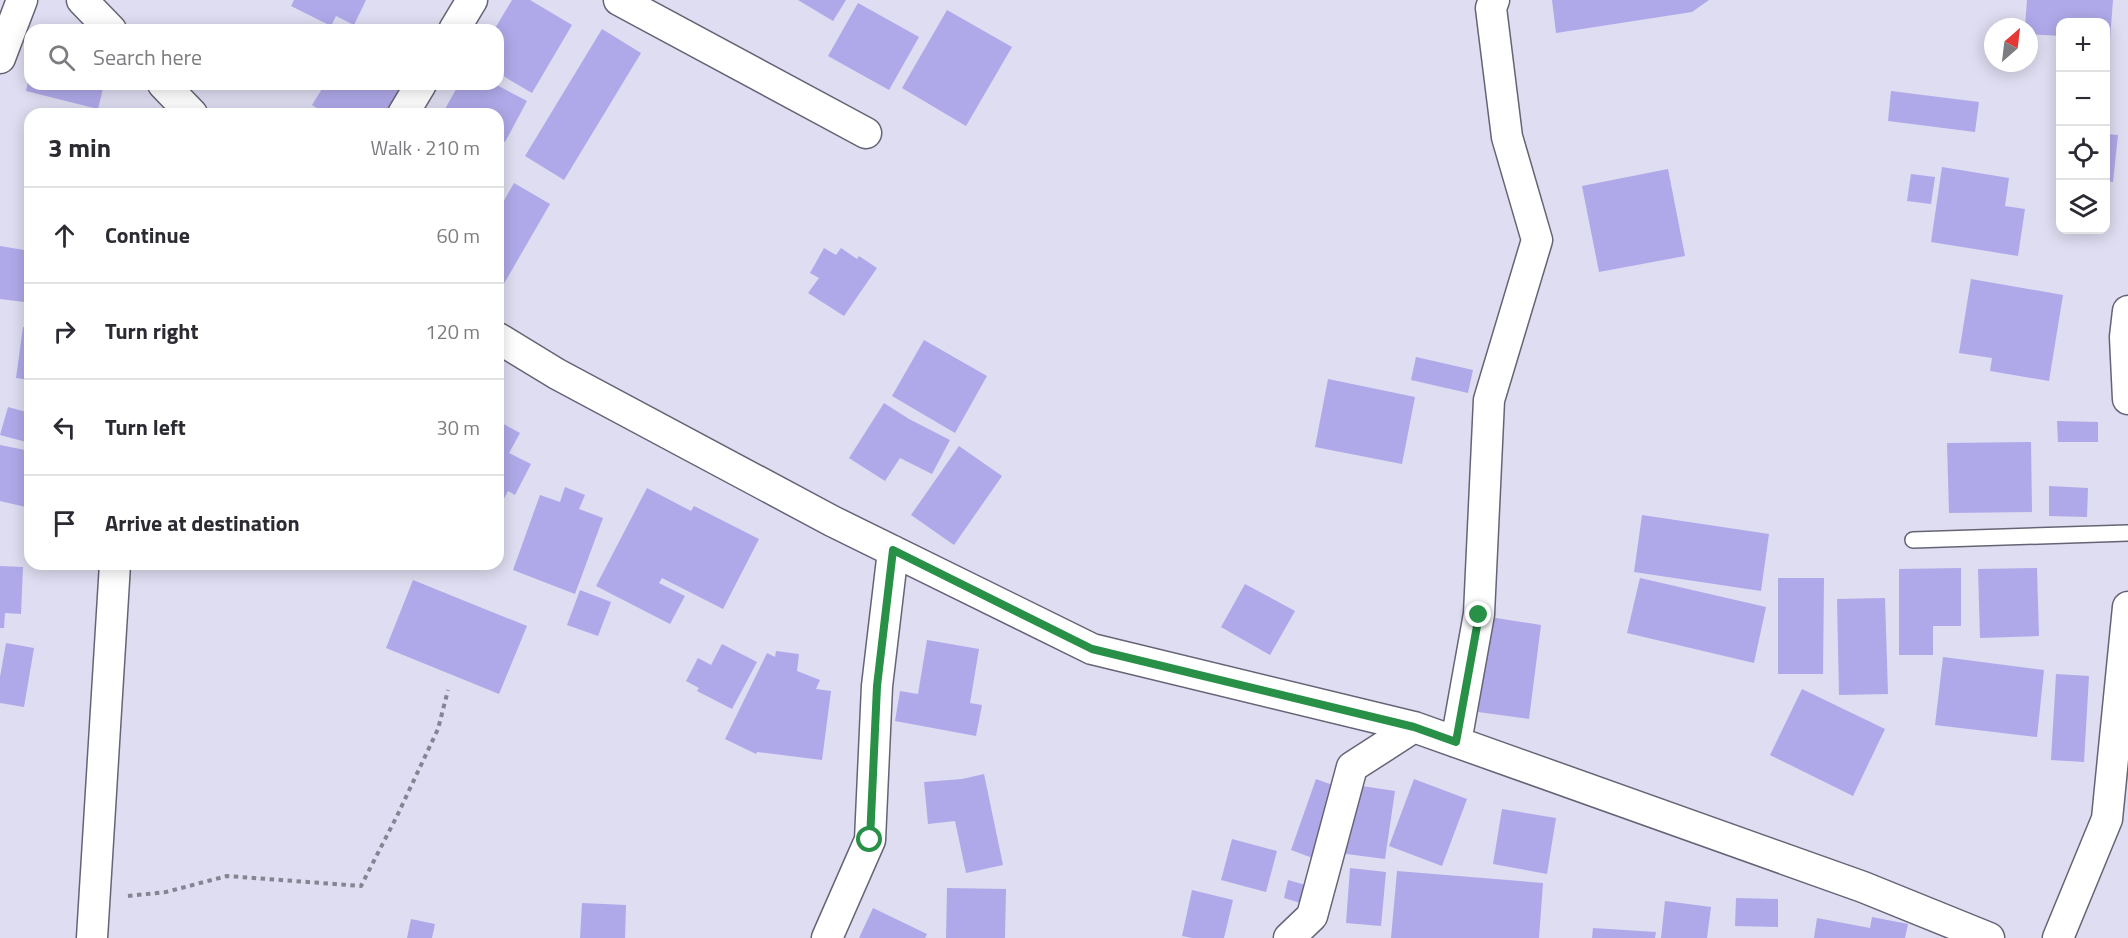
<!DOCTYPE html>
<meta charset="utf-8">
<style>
body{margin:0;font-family:"Titillium Web",sans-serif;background:#f7f7f7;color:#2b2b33}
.controls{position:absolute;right:18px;top:18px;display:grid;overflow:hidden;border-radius:12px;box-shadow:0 3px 15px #0003}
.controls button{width:54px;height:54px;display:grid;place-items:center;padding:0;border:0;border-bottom:2px solid #e1e1e2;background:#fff;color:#2b2b33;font:30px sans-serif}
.compass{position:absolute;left:1984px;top:18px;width:54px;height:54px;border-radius:50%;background:#fff;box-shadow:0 3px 15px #0003;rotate:28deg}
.stop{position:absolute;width:18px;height:18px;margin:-14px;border:4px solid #289047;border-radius:50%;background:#fff}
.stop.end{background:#289047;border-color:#fff;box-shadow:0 2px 6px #0008}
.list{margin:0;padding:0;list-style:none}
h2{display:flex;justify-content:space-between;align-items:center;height:78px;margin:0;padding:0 24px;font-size:26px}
h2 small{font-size:20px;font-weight:400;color:#7c7c81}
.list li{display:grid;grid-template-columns:39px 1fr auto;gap:18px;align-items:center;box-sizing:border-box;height:96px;padding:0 24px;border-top:2px solid #e1e1e2}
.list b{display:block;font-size:22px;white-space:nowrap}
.list em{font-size:20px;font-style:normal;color:#7c7c81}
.icon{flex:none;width:33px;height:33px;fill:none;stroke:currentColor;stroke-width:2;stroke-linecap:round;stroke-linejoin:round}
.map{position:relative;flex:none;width:2128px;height:938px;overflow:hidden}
.search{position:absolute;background:#fff;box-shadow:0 3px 15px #0003;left:24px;top:24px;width:480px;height:66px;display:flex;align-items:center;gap:15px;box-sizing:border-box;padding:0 21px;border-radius:18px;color:#7c7c81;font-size:22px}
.panel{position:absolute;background:#fff;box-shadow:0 3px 15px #0003;left:24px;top:108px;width:480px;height:462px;border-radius:18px}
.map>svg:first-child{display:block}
.building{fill:#afa9e9}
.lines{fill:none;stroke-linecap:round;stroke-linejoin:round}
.service-casing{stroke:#656476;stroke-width:18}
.minor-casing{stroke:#656476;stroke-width:33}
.path{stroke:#858492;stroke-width:4;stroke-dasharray:4.5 4.5;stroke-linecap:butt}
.service{stroke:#fff;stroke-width:15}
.minor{stroke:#fff;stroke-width:30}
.route{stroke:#289047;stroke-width:8}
</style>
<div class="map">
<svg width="2128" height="938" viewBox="0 0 2128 938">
<rect width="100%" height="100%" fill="#deddf1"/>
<path class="building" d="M294 0H366L354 25 336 16 331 26 291 6Z
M512 0H530L572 25 532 93 498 73V30H494Z
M798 0H846L833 21Z
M1552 0H1709L1692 12 1556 33Z
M2027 0H2113L2110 40H2106V22H2060V36L2029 34V27H2025Z
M858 3 919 37 889 90 828 56Z
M947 10 1012 47 966 126 902 88Z
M602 29 641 53 564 180 525 156Z
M29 77 30 84H104L98 109 26 91Z
M325 84H397L404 88 387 114H326L312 105Z
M459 84H495L527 101 505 142 498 138V114H454L445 109Z
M1891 91 1979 102 1975 132 1888 121Z
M2106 134 2118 135 2113 182 2106 181Z
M1942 167 2009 178 2005 206 2025 209 2018 256 1931 242Z
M1668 169 1685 256 1599 272 1582 186Z
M1911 174 1935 177 1931 204 1907 201Z
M514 183 550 204 498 294V211Z
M0 246 30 251 24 302 0 299Z
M824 248 836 255 841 248 857 259 859 256 877 268 844 316 808 293 819 278 810 273Z
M1971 279 2063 295 2049 381 1990 371 1992 358 1959 353Z
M23 327 30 328V380L16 378Z
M924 340 987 376 955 433 892 396Z
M1416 357 1473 370 1468 393 1411 380Z
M1328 379 1415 397 1402 464 1315 447Z
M884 403 909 419 950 440 932 474 900 458 885 481 849 458Z
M8 407 30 413V443L0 435Z
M498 421 520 433 509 453 531 464 515 495 508 491 498 510Z
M2057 421 2098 422V442H2058Z
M2031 442 2032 512 1949 513 1947 443Z
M0 445 30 451V508L0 501Z
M959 446 1002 476 954 545 911 515Z
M2049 486 2088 488 2087 517 2049 516Z
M565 487 585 495 579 509 603 518 575 594 513 570 540 495 560 502Z
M647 488 691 511 694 506 759 539 723 609 662 578 659 583 685 596 670 624 596 586Z
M1642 515 1769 534 1761 591 1634 572Z
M0 566 23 567 21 614 5 613 4 628H0Z
M1961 568V626H1933V655H1899V569Z
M2037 568 2039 636 1980 638 1978 569Z
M1640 578 1766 607 1754 663 1627 633Z
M1778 578H1824L1823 674H1778Z
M413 580 527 626 499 694 386 648Z
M1245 584 1295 611 1270 655 1221 627Z
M580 590 611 602 598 636 567 625Z
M1885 598 1888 694 1839 695 1837 599Z
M1490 617 1541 625 1529 719 1478 712Z
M927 640 979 649 970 703 982 705 976 736 895 721 900 691 918 694Z
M6 643 34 648 24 707 0 703V677Z
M722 644 757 662 732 709 697 691 699 688 686 681 698 658 711 665Z
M776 651 799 654 797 671 820 680 816 689 831 691 822 760 757 752 756 754 725 739 767 653 775 657Z
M1943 657 2044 670 2037 737 1935 725Z
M2056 674 2089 676 2084 762 2051 760Z
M1802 689 1885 729 1853 796 1770 755Z
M984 774 1003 865 966 873 955 821 928 824 924 782 962 779Z
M1316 779 1344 789 1318 860 1291 850Z
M1414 779 1467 799 1442 866 1389 846Z
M1349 784 1395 791 1385 859 1339 853Z
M1502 809 1556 818 1547 874 1493 864Z
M1232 839 1277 851 1266 892 1221 880Z
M1350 868 1386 872 1381 926 1346 923Z
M1397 871 1543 883 1539 938H1391Z
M1288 880 1309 886 1304 904 1284 898Z
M947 888 1006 889 1005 938H946Z
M1192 890 1233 900 1224 938H1192L1182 936Z
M1736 898 1778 899V927L1735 926Z
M1665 901 1711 907 1707 938H1661Z
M582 903 626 905 625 938H580Z
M873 908 927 934 925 938H859Z
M1872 917 1908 924 1905 938H1814L1817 918 1870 928Z
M411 919 435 924 432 938H407Z
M1593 928 1656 932 1655 938H1592Z"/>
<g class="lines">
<g class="service-casing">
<path id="service" d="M1913 540 2128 533"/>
</g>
<g class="minor-casing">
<path id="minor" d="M82 0 111 30
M619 0 866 133
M454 30 472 0
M0 58 22 0
M163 84 192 114
M403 114 421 84
M2128 311 2125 337 2128 399
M498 338 557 374 832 521 1092 649 1414 727 1863 887 1989 938
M1456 742 1479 614 1489 400 1537 240 1507 137 1491 8 1494 0
M92 938 115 564
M827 938 870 840 877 686 893 551
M1289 938 1312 916 1352 767 1414 727
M2058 938 2107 819 2128 607"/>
</g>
<path class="path" d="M128 896 166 892 227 876 361 886 397 816 438 729 448 690"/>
<use href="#service" class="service"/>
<use href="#minor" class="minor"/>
</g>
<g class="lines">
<path class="route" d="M870 840 877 686 893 550 1092 649 1414 727 1456 742 1479 615"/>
</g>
</svg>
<div class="controls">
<button>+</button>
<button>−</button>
<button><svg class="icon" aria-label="locate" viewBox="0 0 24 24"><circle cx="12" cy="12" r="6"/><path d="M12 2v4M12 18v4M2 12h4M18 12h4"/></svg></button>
<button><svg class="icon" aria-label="layers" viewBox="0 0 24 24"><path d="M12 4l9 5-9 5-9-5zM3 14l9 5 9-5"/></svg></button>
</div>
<svg class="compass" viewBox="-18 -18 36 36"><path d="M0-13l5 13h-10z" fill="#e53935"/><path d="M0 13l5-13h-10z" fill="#7c7c81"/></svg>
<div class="stop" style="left:870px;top:840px"></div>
<div class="stop end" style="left:1479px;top:615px"></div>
<div class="search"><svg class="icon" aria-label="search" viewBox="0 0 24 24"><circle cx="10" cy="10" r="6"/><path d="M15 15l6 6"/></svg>Search here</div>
<section class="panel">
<h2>3 min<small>Walk · 210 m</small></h2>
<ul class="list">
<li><svg class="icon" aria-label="ahead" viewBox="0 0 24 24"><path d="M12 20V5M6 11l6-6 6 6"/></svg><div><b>Continue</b></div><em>60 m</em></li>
<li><svg class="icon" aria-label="right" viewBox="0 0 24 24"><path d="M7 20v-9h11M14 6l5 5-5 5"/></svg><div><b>Turn right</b></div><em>120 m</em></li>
<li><svg class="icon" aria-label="left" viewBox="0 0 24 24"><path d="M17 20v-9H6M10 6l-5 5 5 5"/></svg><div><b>Turn left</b></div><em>30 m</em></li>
<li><svg class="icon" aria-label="arrive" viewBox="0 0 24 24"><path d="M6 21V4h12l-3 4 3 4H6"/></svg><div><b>Arrive at destination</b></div></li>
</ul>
</section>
</div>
